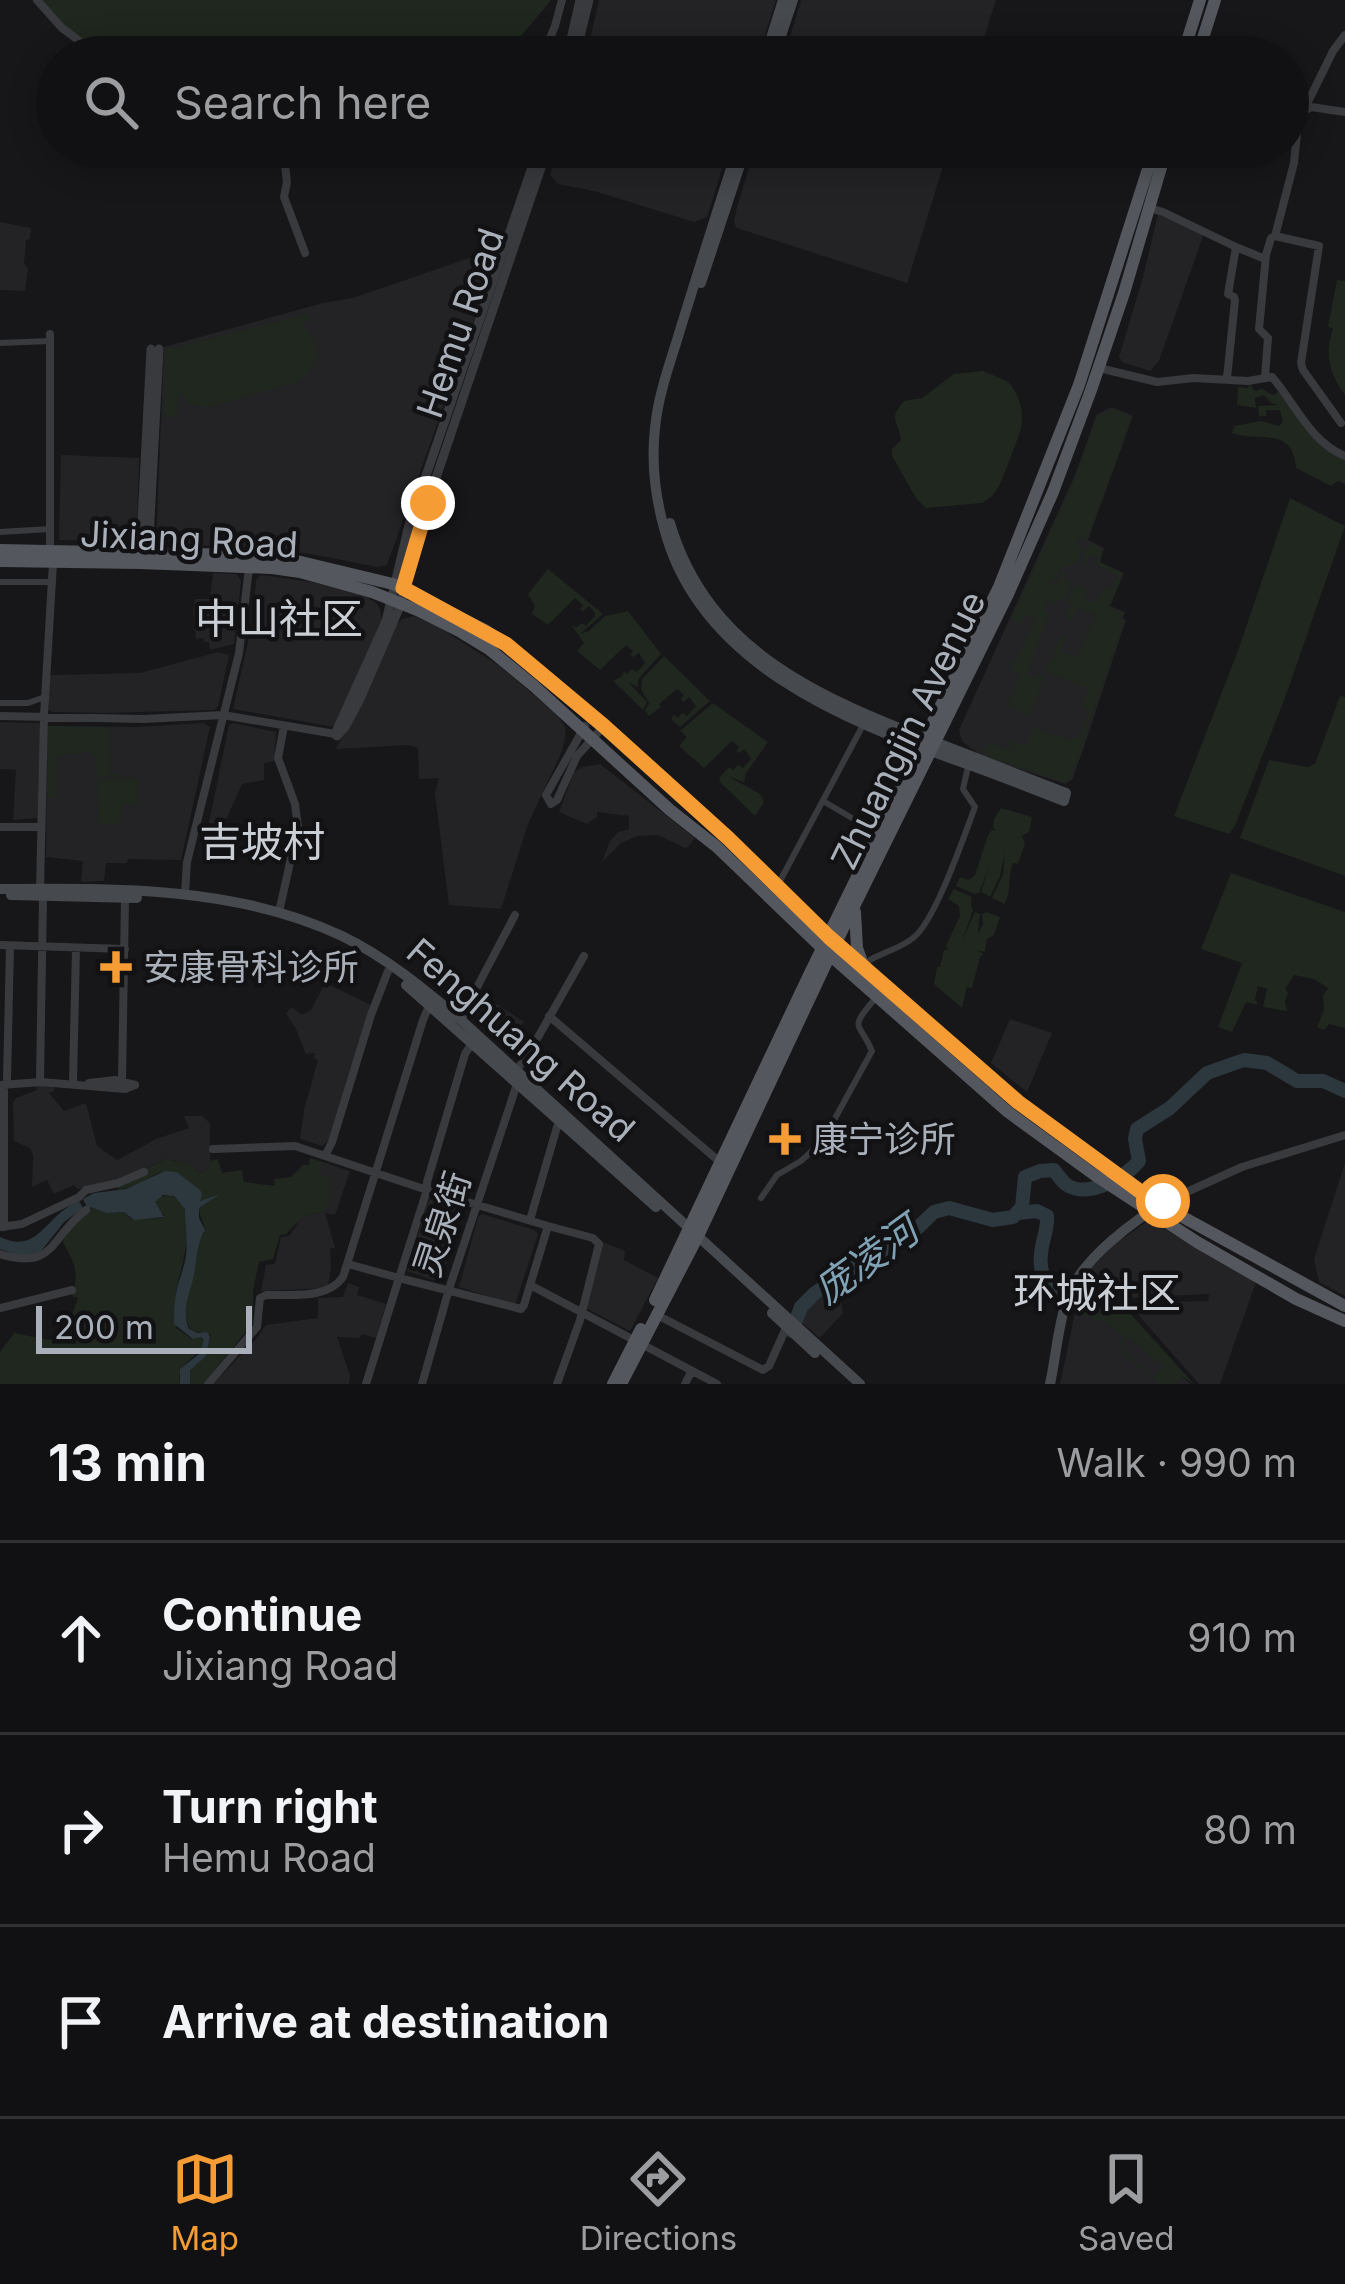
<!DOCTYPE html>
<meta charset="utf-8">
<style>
body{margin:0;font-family:Inter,"Noto Sans SC",sans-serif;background:#1e1f21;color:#f1f3f6}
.scale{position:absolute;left:36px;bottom:30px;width:216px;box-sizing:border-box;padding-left:12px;border:6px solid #a9b0b9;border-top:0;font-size:33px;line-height:42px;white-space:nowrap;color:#a9b0b9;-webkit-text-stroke:9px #121214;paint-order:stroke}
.stop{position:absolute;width:36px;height:36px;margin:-27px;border:9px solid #f59c34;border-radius:50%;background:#fff}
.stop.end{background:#f59c34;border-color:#fff;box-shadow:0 3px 12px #0008}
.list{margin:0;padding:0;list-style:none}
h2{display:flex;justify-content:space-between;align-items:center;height:156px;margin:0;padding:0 48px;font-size:51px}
h2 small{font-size:39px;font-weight:400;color:#9c9da0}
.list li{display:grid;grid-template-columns:78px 1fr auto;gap:36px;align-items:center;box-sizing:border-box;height:192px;padding:0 48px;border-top:3px solid #303133}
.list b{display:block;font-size:45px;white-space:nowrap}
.list p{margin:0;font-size:39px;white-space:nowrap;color:#9c9da0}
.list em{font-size:39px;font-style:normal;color:#9c9da0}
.icon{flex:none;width:66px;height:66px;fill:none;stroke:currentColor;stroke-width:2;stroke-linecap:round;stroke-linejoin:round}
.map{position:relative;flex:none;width:1345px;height:1384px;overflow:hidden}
.search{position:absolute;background:#111113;box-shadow:0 6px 30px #0003;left:36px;right:36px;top:36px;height:132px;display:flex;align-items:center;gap:30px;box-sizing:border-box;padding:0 42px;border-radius:66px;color:#9c9da0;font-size:45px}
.sheet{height:732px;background:#111113}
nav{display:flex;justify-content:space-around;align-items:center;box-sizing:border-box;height:168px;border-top:3px solid #303133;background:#111113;font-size:33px;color:#9c9da0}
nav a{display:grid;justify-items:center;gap:6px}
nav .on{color:#f59c34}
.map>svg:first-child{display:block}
.built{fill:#232326}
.green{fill:#1f271f}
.water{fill:#2d383e}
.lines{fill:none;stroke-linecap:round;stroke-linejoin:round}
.river{stroke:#2d383e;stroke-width:14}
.pedestrian{stroke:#383a3e;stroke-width:6}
.minor{stroke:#383a3e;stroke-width:8}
.tertiary{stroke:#383a3e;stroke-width:9}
.secondary{stroke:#46494e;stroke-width:10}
.primary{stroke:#54575d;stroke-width:12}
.route{stroke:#f59c34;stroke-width:15}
.poi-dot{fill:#f59c34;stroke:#121214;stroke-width:4.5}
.labels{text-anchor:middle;stroke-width:9;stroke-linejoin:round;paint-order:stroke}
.street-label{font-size:36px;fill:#a9b0b9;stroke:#121214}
.poi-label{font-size:36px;fill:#a9b0b9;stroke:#121214;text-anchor:start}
.water-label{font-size:39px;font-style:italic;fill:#80a2b5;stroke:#121214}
.quarter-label{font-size:42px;fill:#caced5;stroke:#121214}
</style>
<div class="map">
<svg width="1345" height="1384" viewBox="0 0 1345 1384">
<rect width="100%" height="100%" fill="#171719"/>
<path class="built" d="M599 0H776L758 57H586Z
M801 0H996L978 57H784Z
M558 147H729L707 217 694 222 594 191 558 184 550 175Z
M755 147H949L907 283 737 228 734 223 736 211Z
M1158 214 1200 232 1203 236 1159 361 1150 371 1122 362 1119 357 1143 277Z
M0 222 31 228 30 239 26 240 24 264 28 268 25 291 0 290Z
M478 255 497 256 387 565 377 567 311 554 237 546 171 545 160 540 157 536V518L164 347 323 303 353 298Z
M1112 407 1133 416 1088 540 1104 548 1100 562 1124 573 1110 606 1125 612 1123 618 1126 620 1083 750 1072 780 1065 784 982 757 962 741 959 730 1075 475 1097 414Z
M61 455 139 458 137 528 133 536 122 541 59 540Z
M213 573 237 574 241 581 234 644 210 650 209 642H204L203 638 196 639 193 610 195 599H210Z
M261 575 312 582 366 596 377 604 380 609 382 621 335 727 233 709 253 620 256 580Z
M414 616 440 628 501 667 558 716 565 727 566 734 562 751 528 824 501 909 449 905 435 793 439 778 419 779 418 748 409 745 336 749 361 704 395 627 402 619Z
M218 652 229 655 218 706 214 710 106 713 53 712 49 710V677L52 675 140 673Z
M0 722 39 723 40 726 38 818 13 820 16 770 0 769Z
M203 723 210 727 181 860 128 859 127 863H106L104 881 81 882 83 861 46 857 47 726 138 727Z
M233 723 276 732 274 761 264 763V780L242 784 222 829 214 825 203 852 229 725Z
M600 764 695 838 689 846 685 848 658 835 637 836 621 843 602 862 610 841 618 832 629 829V816L597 812V817L587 824 559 812 574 772 583 767Z
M325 983 371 1005 330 1139 322 1146 300 1139 304 1110 318 1060 314 1059 315 1053 306 1054 295 1027 286 1014 291 1007 302 1015 311 1010Z
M481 994 524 1022 507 1047 471 1012Z
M1010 1019 1052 1033 1027 1092 991 1063Z
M35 1085 54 1086V1091L49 1093 64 1111 86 1103 97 1146 117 1160 156 1139 189 1128 184 1116H202L210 1123V1168L203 1173 176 1161 166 1159 111 1183 78 1189 74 1185 54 1194 47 1180 32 1187 33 1155 30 1148 14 1141 13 1103 16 1098 37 1090Z
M323 1162 350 1171 335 1215 325 1213 335 1248H330L331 1267 328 1288 261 1291 266 1265 275 1264 281 1237 289 1236 297 1225V1220L303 1216 324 1212 328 1191 319 1175Z
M1345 1163V1296L1319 1282 1314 1259Z
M432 1199 460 1206 463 1210 441 1278 436 1281 407 1271 428 1202Z
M482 1214 534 1230 538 1234 515 1305 459 1287 478 1217Z
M1149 1220 1256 1282 1220 1384H1199L1128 1303 1208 1301 1209 1294 1088 1300 1077 1298 1074 1293 1079 1281 1115 1244Z
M603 1242 625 1251 624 1260 658 1278 630 1331 587 1309 586 1305Z
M348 1283 359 1287 357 1295 386 1304 376 1338 362 1334 360 1338 337 1337 350 1376 349 1384H213L257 1338 266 1325 318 1318V1298L343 1297Z
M834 1286 840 1297 843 1313 820 1338 801 1322V1313L816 1297Z
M1109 1307 1172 1368 1191 1384H1060L1075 1313 1080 1309Z"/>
<path class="green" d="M40 0H551L521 36 494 57H402L399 54 373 57 377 54 372 44 362 48 358 41 346 51 324 57 318 45 310 48 304 39 293 46 298 55 296 56 291 50 285 57H104L66 29Z
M1337 280 1345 281V395C1329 373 1324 353 1333 329L1328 326Z
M308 313 310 320 301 324C324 344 321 371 293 384L207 407 193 405 179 393 177 417H164L166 348 171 346 172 349Z
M983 371 1009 382C1032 415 1020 431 1008 464 1001 481 999 494 982 503L926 508 916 498 892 456V449L901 440C899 422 887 420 904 401L922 398 954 374Z
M1249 383 1255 391 1262 389 1273 395 1280 391 1321 445 1345 459V484L1338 481 1331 486 1296 468C1293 425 1260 443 1232 433L1234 426 1261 421 1279 426 1283 421 1280 410H1266V416H1259L1258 406 1278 405 1271 403 1264 395 1255 398 1256 408 1237 405 1238 387 1248 388Z
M1114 409 1132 417 1087 540 1079 537 1076 543 1083 548 1076 563 1073 562 1071 567 1061 566 1054 582 1047 584 1055 585 1062 570 1066 571 1063 580 1071 583 1065 600H1055L1052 607 1049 604 1050 599 1044 592 1048 599 1044 610 1049 613 1027 674 1035 677 1038 673 1045 676 1030 715 1008 706 1022 671 1020 670 1017 675 1010 668 1013 661 1016 662 1036 619 1027 615 1022 625 1012 617 1076 476 1096 417Z
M1290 498 1345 526 1286 695 1235 826 1229 834 1174 816 1239 648Z
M1089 543 1103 549 1099 562 1123 573 1109 606 1123 613 1121 619 1125 621 1086 731 1083 749 1067 783 986 756 982 751 989 743 1023 753 1009 747 1011 741 1026 746 1033 727 1069 740 1071 737 1079 738 1089 711 1082 708 1089 688 1043 671 1050 658H1053L1060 634 1066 637 1061 651 1078 657 1095 615 1078 607 1071 620 1066 617 1071 604 1067 602 1075 584 1086 588 1085 599 1093 602 1098 600 1104 587 1113 590V582L1118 579 1117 575 1097 565 1098 558 1092 555 1084 564 1081 562Z
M548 569 603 614 580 634 589 631 605 616 628 611 661 654 639 678 637 687 628 682 647 702 643 710 613 681 622 676 624 671 627 674 632 669 637 672 645 663 639 653 633 657 630 655 633 651 626 645 600 670 577 651 584 643 572 626 577 627 582 623 586 626 595 616V613L589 606 583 611 580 609 583 605 575 598 548 625 532 614 535 606 528 594Z
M664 656 710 701 680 727 671 719 674 715 678 718 682 713 687 716 696 706 689 697 683 702 681 699 684 695 677 689 659 704 661 707 649 716 645 711 649 703 641 690 642 679Z
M1340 696 1345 697V876L1240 838 1269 760 1307 767 1315 764Z
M713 703 768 742 746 773 744 782 728 776 760 794 764 802 755 816 721 783 719 778 729 767 733 770 738 765 743 768 751 759 745 749 739 753 736 751 739 747 732 741 704 768 679 746 687 737 680 731Z
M47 726 109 727 110 774 139 777 97 776 96 756 89 752 57 756 56 798 48 799Z
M97 779H139L138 805 123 804 119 825 99 824Z
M1001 808 1032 817 1029 832 1022 836 1025 843 1018 864 1013 863C1007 880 1012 888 1005 904L992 898 1003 874 1005 852 1000 876 990 897 981 892 990 864 979 893 975 894 956 886 960 877 969 880 975 875 988 835 992 830 996 831 993 828 994 819Z
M1231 873 1345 912V1028L1329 1024 1324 1030 1317 1027 1324 1010 1323 996 1328 988 1314 979 1294 975 1285 989 1288 993 1285 1001 1287 1011 1263 1007 1267 989 1258 986 1255 999 1258 1005 1246 1002 1232 1032 1218 1027 1242 963 1201 949Z
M954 889 972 897 971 905 973 910 962 941 975 912 980 914 978 934 983 924 982 914 987 912 1000 917 994 935 987 939 985 952 976 950 984 954 980 957 972 988 967 987 962 1008 934 984 937 967H940L944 950H948L946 946 960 916 959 906 948 899Z
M310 1158 323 1162 320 1175 332 1179 328 1190 332 1192 324 1212 303 1216 286 1234 280 1235 273 1259 259 1262 253 1291V1323L203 1384H190C185 1370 196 1363 206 1356L211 1335 191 1330C179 1311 190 1294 194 1273 195 1264 194 1254 198 1244 200 1237 206 1235 204 1226 203 1220 199 1214 199 1208L219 1194 200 1201V1190C153 1154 164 1181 118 1190V1186L142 1176 144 1169 166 1159 193 1165 195 1170 203 1173 209 1168V1161L218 1159 222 1173 242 1170 244 1182 275 1186 274 1179 291 1177 303 1165H309Z
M171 1195C176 1199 182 1203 185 1209 194 1228 181 1267 177 1287 174 1300 176 1315 176 1328L192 1339 201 1337 204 1340C199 1362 175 1360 180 1384H0V1352L14 1333 49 1340 65 1336 78 1298 72 1296C80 1272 74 1263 63 1242 68 1225 84 1220 91 1207L106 1213 124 1212 131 1219 162 1218 164 1215 156 1208 155 1202 159 1197Z
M1109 1307 1127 1310 1194 1384 1181 1376 1173 1384H1159L1153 1376H1155L1163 1366 1129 1338 1121 1348 1150 1373 1148 1374 1118 1349 1124 1336 1103 1321 1094 1320 1091 1317 1080 1314 1081 1309Z"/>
<path class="water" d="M165 1171 177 1172 200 1190 202 1194 200 1201 220 1194 199 1208V1218L205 1230C197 1244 197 1254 195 1269 192 1291 180 1308 189 1329L198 1333 207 1332 210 1337 206 1356 190 1370V1384H180V1369L199 1354 204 1340 201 1337 193 1339 174 1324C174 1314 174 1304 176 1294 178 1281 184 1269 186 1256 188 1240 185 1224 185 1209L174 1196 163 1195 155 1202 164 1217 134 1220 124 1212 106 1213 91 1207 88 1209 83 1199 94 1193 126 1189Z
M79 1201 83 1208 64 1222 38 1255 19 1256 0 1249V1237C39 1255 44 1216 79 1201Z"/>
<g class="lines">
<path class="river" d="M1018 1213 1037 1211 1047 1216C1048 1228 1044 1235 1042 1247 1036 1277 1049 1293 1077 1301
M792 1331 801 1307 815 1293 873 1255 906 1239 934 1212 949 1208 993 1220 1013 1217 1022 1207 1025 1177 1040 1171 1054 1170C1057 1174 1062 1182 1067 1185 1088 1199 1126 1177 1139 1161L1135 1139 1137 1129 1170 1108 1207 1073 1244 1060 1267 1063 1297 1081H1323L1345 1091"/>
<path class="pedestrian" d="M0 343 50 341
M0 532 50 529
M0 582H53
M0 703H28L45 697
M823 801 869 828
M780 881 862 727
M870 960C884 952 901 948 913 938 935 922 964 836 975 807L963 789 967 771
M761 1198 777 1175 801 1161 822 1142 872 1051C860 1022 848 1030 874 1000"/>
<path class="minor" d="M37 0 62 28 101 57
M335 57 344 52
M542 57 555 26 562 0
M1288 103 1299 114
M1306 106 1333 51 1345 35
M296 147 293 161 285 165 287 182 284 197 305 253
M1149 208 1163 212 1236 247 1228 294 1234 297 1235 300 1227 378
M1275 236 1319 246 1301 363 1303 370 1341 423
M1236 247 1265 259
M1099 368 1157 382 1194 378 1248 381 1272 377C1295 403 1310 442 1345 456
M1265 377 1268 338 1259 329 1266 255 1271 238 1275 236 1294 163 1299 114 1311 107 1345 112
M50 550V334
M0 716 143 719 223 715 335 734
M585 726 546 795 551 804 557 800 577 756 604 726
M0 827H41
M40 889 44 716 53 563
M185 894 187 862 239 653 249 568
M279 912 298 827 295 804 278 758 284 726
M0 945 125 949
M549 1016 720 1162
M462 1021 465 1010 515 915
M516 1071 529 1053 584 956
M7 1080 10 946
M40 1080 43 897
M122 1081 125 898
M73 1083 76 948
M89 1083 115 1080 135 1085
M1 1085 41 1082 125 1089 135 1085
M213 1149 295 1146 427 1190V1182L465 1054 472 1043
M325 1156 332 1142 371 1015 388 971
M427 1190 548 1226 524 1305 521 1309 399 1278Z
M1169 1200 1242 1167 1345 1135
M530 1220 557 1127 561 1122
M548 1226 593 1238 599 1244 580 1320 557 1384
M0 1227 22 1224 79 1197 86 1190 118 1183 144 1172
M4 1227V1085
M0 1254C55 1271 49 1238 86 1210
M348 1264 399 1278 366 1384
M530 1285 717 1384
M0 1308 72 1290
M657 1315 763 1370 769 1366 786 1328
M208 1384 257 1327 260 1298 266 1295C292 1294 327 1300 343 1277L423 1020 429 1006
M422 1384 449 1289 517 1084
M685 1384 691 1372"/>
<path class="tertiary" d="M567 57 580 0
M575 57 589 0
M539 147 409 525 386 621 335 734 337 736 345 727 360 699 401 604 406 574 418 531 548 147
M148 558 159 349
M140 559 151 349"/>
<path class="secondary" d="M765 57 783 0
M774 57 793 0
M738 147C717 211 697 275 677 340 668 369 658 397 655 428 651 463 655 495 664 528 699 663 843 720 961 762 996 774 1030 788 1064 801L1066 793
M701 283 746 147
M670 523C708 652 821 698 937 743 980 759 1023 777 1066 793
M0 889C114 888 237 886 342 936 386 957 425 990 462 1021L860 1384
M11 895 137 898
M406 985 656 1207
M772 1313 815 1353
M1050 1384C1056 1356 1058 1326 1067 1299 1080 1260 1135 1219 1169 1200"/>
<path class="primary" d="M1182 57 1200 0
M1197 57 1215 0
M0 550 241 555 301 562 393 584 485 630 506 644 594 717 728 838 829 937 1018 1102 1150 1199 1345 1306
M0 561 140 563 272 568 300 572 372 592 417 610 461 632 489 649 534 686 670 810 717 847 823 949 1008 1112 1096 1176 1197 1242 1296 1299 1345 1321
M855 912 857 948 862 962
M655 1300 810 973 999 587 1079 385 1155 147
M613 1384 641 1329
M621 1384 698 1236 830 955 1008 594 1053 492 1091 390 1124 293 1167 147"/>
</g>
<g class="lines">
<path class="route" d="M428 503 403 588 506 644 604 726 728 838 829 937 1018 1102 1156 1203 1163 1201"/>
</g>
<g class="poi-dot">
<path d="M110 949h12v12h12v12h-12v12h-12v-12h-12v-12h12z"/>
<path d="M779 1121h12v12h12v12h-12v12h-12v-12h-12v-12h12z"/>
</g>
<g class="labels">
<g class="street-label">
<text transform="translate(460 323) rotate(-71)" y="13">Hemu Road</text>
<text transform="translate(189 539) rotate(3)" y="13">Jixiang Road</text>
<text transform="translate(908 730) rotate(-64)" y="13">Zhuangjin Avenue</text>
<text transform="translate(521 1040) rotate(41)" y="13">Fenghuang Road</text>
<text transform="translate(442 1224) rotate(-72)" y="13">灵泉街</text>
</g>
<g class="poi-label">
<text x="143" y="980">安康骨科诊所</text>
<text x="812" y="1152">康宁诊所</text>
</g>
<g class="water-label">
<text transform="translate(866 1260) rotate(-36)" y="14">庞凌河</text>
</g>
<g class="quarter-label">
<text x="279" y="634">中山社区</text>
<text x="262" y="857">吉坡村</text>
<text x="1097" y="1308">环城社区</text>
</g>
</g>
</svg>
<div class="scale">200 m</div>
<div class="stop" style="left:1163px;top:1201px"></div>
<div class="stop end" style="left:428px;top:503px"></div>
<div class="search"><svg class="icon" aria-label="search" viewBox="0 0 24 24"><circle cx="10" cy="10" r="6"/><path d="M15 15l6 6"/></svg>Search here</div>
</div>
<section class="sheet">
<h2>13 min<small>Walk · 990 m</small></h2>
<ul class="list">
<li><svg class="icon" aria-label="ahead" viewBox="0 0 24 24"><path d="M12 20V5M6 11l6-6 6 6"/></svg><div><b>Continue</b><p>Jixiang Road</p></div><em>910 m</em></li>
<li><svg class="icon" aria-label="right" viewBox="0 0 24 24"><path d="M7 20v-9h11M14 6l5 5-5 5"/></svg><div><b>Turn right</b><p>Hemu Road</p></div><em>80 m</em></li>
<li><svg class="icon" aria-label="arrive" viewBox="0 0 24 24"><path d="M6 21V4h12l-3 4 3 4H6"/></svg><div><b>Arrive at destination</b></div></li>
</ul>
</section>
<nav>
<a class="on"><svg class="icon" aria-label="map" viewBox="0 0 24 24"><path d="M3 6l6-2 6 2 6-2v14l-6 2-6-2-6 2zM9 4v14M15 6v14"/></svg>Map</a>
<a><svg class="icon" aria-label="directions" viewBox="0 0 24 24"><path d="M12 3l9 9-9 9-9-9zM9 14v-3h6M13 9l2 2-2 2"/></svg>Directions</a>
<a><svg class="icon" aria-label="saved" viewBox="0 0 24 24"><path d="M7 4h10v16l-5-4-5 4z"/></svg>Saved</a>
</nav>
